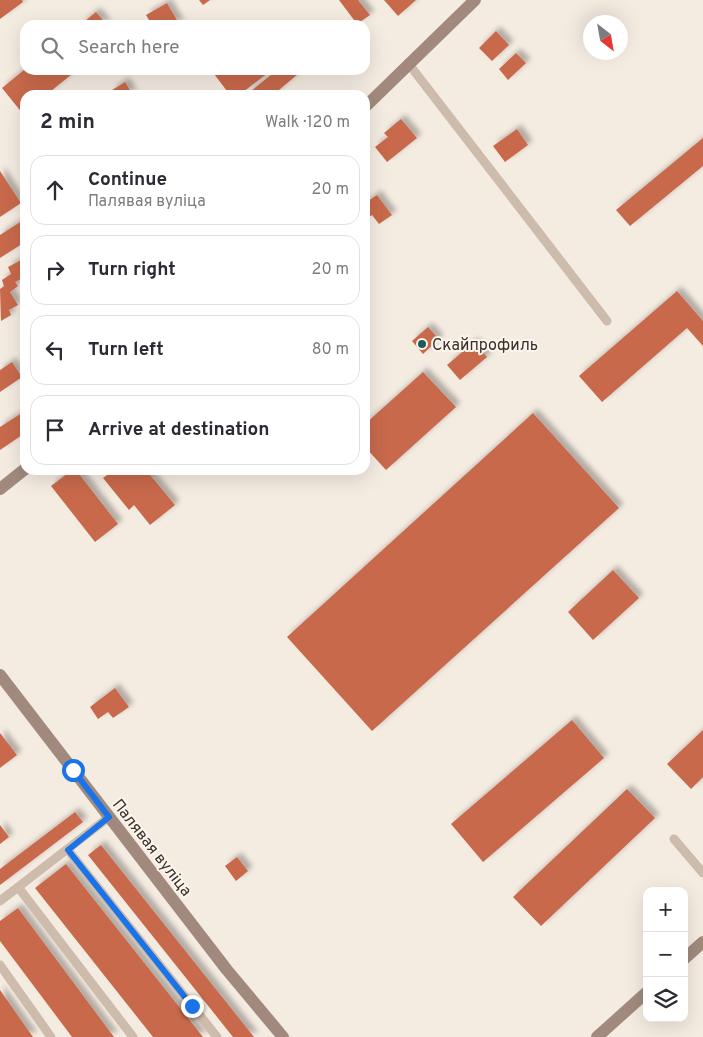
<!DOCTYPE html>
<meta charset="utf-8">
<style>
body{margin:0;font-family:Overpass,sans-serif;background:#f2f2f3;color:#2b2b33}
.controls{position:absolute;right:15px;bottom:15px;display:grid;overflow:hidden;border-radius:10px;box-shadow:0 5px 20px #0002}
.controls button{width:45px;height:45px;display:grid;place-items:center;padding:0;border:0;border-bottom:1px solid #e1e1e2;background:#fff;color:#2b2b33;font:25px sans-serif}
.compass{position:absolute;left:583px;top:15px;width:45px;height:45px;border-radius:50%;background:#fff;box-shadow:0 5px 20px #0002;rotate:149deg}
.stop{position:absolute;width:15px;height:15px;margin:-11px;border:4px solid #1a73e8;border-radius:50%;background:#fff}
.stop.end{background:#1a73e8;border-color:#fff;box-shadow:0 1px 5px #0008}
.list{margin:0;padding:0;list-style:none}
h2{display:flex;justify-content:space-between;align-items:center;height:65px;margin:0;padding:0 20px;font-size:21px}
h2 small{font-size:16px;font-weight:400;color:#7c7c81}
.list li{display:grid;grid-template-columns:32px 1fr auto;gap:15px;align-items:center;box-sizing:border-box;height:70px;margin:0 10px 10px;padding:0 10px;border:1px solid #e1e1e2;border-radius:15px}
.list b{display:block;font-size:19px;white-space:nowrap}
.list p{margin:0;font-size:16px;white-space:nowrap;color:#7c7c81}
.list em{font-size:16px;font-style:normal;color:#7c7c81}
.icon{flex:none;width:28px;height:28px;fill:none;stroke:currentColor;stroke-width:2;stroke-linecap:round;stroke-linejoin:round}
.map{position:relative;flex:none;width:703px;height:1037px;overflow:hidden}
.search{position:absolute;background:#fff;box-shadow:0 5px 20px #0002;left:20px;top:20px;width:350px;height:55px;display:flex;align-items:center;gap:12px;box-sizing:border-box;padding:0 18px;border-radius:15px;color:#7c7c81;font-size:19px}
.panel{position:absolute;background:#fff;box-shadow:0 5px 20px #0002;left:20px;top:90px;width:350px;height:385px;border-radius:15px}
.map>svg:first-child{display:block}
.building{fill:#c8694b;filter:url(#shadow)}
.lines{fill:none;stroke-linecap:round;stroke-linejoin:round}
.lane{stroke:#cdbbac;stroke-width:9}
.secondary{stroke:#a18a7d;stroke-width:12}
.route{stroke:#1a73e8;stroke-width:6}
.poi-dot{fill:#1f5a5e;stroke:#fbf5ee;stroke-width:2}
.labels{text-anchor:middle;stroke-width:4;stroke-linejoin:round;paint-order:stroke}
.poi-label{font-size:16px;fill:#3b302b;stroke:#fbf5ee;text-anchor:start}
.street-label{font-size:16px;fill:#3b302b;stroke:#fbf5ee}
</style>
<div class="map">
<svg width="703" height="1037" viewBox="0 0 703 1037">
<defs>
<filter id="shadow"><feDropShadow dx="4.5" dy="-4.5" stdDeviation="2.5" flood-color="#0004"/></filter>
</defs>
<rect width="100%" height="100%" fill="#f4ebe1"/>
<path class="building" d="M0 0H22L23 2 0 19Z
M199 0H210L203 5Z
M339 0H358L370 15 357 24Z
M384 0H416L398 16Z
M167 3 180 25H152L146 15Z
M96 12 107 25H80Z
M496 31 509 45 492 61 479 48Z
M516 53 526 63 508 80 499 69Z
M24 70H77L46 95H25V112L23 114 2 88Z
M211 70H272L239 95H230Z
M277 70H295L298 74 273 95H246Z
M125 82 133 95H115L112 90Z
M401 119 417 138 387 162 375 147 388 137 384 133Z
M517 129 528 145 505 162 493 146Z
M703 138V166L630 226 616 210Z
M0 171 21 203 0 217Z
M377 195 392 215 379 224 372 215 365 220V203Z
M25 219V242L0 258V235Z
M25 258V277L15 282 18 286 10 292 18 305 9 310 11 315 1 321 0 289 4 286 2 280 11 274 8 267Z
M677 291 703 321V346L687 328 602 402 579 376Z
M428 327 439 339 423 354 412 341Z
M25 332V342L20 336Z
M474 342 487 357 460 380 447 365Z
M12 362 22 377 0 392V370Z
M423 372 456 407 386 470 365 447V424Z
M25 411V433L0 450V427Z
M533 413 619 508 372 731 287 637Z
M72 470H76L118 524 95 542 51 486Z
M114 470H146L175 505 150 525 134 505 129 510 103 478Z
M613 570 639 598 593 640 568 612Z
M115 688 129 707 113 718 108 712 98 719 90 707Z
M572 720 604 758 483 862 451 824Z
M703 730V777L691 789 667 764Z
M0 733 17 755 0 768Z
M627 789 655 818 541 926 513 897Z
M75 812 83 822 0 885V869Z
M0 825 9 837 0 844Z
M101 845 254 1037H233L88 855Z
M237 857 248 871 236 881 225 866Z
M66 864 203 1037H153L35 888Z
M18 908 114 1037H72L0 941V921Z
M0 990 33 1037H0Z"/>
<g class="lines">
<path class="lane" d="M408 63 607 321
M674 839 703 873
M68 850 217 1037
M18 887 133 1037
M0 901 109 817
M0 965 51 1037"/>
<path class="secondary" d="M365 107 475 0
M0 489 25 469
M0 675 227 970 283 1037
M684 959 703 942
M597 1037 647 992"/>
</g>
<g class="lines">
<path class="route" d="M73 770 109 817 68 850 192 1006"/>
</g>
<circle class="poi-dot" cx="422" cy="344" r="5"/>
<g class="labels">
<g class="poi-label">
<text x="432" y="350">Скайпрофиль</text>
</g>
<g class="street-label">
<text transform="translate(153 847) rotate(52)" y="6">Палявая вуліца</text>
</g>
</g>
</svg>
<div class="controls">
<button>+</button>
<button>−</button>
<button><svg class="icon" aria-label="layers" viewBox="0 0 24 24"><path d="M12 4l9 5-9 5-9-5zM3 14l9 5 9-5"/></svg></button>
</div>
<svg class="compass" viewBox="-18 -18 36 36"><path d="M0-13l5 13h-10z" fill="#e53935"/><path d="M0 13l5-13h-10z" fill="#7c7c81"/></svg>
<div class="stop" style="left:73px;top:770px"></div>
<div class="stop end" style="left:192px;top:1006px"></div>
<div class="search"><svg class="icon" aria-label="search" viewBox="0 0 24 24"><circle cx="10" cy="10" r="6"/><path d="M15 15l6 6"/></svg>Search here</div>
<section class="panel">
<h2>2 min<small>Walk · 120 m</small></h2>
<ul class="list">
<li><svg class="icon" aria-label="ahead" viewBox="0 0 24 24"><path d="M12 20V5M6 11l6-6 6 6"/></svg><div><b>Continue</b><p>Палявая вуліца</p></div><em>20 m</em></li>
<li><svg class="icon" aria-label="right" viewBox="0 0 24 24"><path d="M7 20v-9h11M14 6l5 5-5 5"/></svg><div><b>Turn right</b></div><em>20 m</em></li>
<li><svg class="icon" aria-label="left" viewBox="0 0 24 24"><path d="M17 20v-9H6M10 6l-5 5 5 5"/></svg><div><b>Turn left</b></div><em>80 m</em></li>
<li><svg class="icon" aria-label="arrive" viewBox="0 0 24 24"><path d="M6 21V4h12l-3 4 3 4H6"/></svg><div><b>Arrive at destination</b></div></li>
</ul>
</section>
</div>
